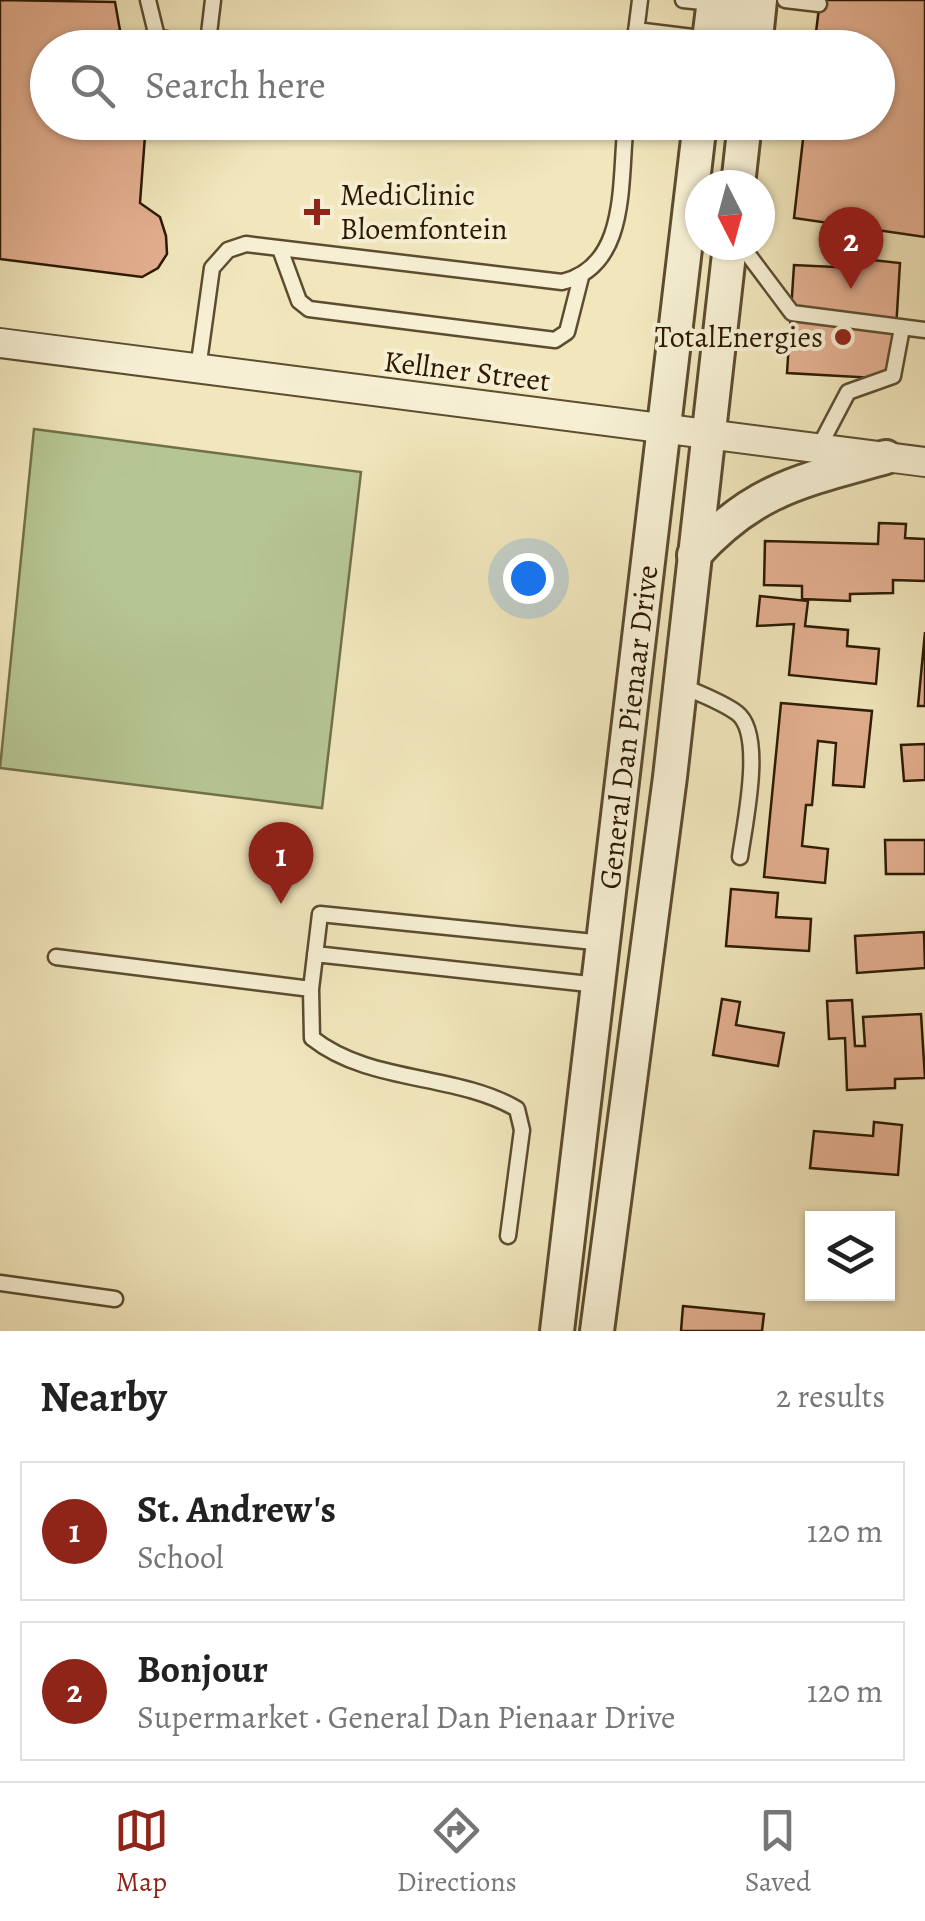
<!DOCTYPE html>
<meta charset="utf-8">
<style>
body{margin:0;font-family:Alegreya,serif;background:#f6f6f6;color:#222}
.controls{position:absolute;right:30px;bottom:30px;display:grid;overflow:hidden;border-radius:0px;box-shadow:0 2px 8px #0004}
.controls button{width:90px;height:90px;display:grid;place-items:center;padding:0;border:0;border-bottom:2px solid #e0e0e0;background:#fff;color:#222;font:50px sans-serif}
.compass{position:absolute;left:685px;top:170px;width:90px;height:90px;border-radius:50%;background:#fff;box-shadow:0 2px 8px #0004;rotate:174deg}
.you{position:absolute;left:528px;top:578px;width:35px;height:35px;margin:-25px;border:8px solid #fff;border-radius:50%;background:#1a73e8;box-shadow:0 0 0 15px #1a73e833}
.badge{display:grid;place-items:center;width:65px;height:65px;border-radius:50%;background:#8f2418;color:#fff;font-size:32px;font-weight:700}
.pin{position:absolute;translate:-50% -82px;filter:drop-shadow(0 2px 5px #0008)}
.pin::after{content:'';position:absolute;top:52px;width:35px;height:30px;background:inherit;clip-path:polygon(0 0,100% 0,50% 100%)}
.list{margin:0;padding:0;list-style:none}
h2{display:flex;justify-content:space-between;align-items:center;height:130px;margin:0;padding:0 40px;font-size:42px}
h2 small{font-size:32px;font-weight:400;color:#767676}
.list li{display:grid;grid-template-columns:65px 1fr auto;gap:30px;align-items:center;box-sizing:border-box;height:140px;margin:0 20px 20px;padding:0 20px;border:2px solid #e0e0e0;border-radius:0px}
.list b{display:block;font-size:38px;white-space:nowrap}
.list p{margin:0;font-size:32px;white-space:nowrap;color:#767676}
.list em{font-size:32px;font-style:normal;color:#767676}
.icon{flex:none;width:55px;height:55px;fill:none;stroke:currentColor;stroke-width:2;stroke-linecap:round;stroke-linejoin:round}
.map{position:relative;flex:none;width:925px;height:1331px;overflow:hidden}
.search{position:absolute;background:#fff;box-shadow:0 2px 8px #0004;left:30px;right:30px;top:30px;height:110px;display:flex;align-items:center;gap:25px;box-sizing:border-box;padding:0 35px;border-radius:55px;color:#767676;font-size:38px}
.sheet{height:450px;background:#fff}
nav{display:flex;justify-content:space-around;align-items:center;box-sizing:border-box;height:140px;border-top:2px solid #e0e0e0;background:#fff;font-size:28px;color:#767676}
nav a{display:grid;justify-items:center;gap:5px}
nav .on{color:#8f2418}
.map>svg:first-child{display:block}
.green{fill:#b6c693;stroke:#71704a;stroke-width:2.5}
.building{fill:#e4b091;stroke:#2c1900;stroke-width:2.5}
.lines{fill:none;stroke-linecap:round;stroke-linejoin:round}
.service-casing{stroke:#5d4c2f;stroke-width:19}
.minor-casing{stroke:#5d4c2f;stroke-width:32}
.tertiary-casing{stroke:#5d4c2f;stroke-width:38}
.service{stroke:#f6efd3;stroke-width:14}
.minor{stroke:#f6efd3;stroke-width:28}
.tertiary{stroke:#f6efd3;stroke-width:32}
.poi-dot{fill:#8f2418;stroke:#f6efd3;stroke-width:4}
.labels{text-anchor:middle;stroke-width:8;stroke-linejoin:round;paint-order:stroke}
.poi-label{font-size:30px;fill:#2c1900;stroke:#f6efd3;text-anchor:start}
.street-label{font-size:30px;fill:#2c1900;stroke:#f6efd3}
</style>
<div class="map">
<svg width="925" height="1331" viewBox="0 0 925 1331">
<rect width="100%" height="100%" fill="#f1e6bc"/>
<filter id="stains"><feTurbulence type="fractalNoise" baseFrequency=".002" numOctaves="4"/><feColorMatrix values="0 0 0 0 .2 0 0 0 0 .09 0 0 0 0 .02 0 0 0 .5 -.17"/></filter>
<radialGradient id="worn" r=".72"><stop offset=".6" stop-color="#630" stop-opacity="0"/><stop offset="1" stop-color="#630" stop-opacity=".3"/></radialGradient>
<path class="green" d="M34 429 361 472 322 808 0 768Z"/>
<path class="building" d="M0 0 115 2 121 36 153 38 152 48H48V122H146L140 203 160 217 166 236 167 254 158 268 142 277 0 259Z
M820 0H925V237L794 218 805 122H878V48H814Z
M836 256 900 263 893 379 787 373 794 265 835 267Z
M879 523 906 524 905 538 925 539V581L893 580V593L850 594V601L802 599V586L764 585 765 541 878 544Z
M760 596 808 601 805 626 848 630 847 646 879 649 876 684 789 675 794 624 757 626Z
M925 632V706H918Z
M781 703 872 711 864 787 833 785 836 743 818 741 812 805H806L802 846 828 849 825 883 764 877Z
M925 744V780L904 781 901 745Z
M885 840H925V874H886Z
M731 889 778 893 776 917 811 919 809 951 726 946Z
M924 932 925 968 857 973 855 936Z
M722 999 740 1002 736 1025 784 1033 778 1066 713 1055Z
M852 1000 855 1046H865L863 1017 921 1014 925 1078 895 1079V1088L847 1090 845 1038 829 1039 827 1001Z
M874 1122 902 1125 898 1175 810 1168 814 1131 873 1136Z
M683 1306 764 1314 762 1331H681Z"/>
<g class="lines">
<g class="service-casing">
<path id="service" d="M148 0 157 37 196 45 208 42 213 0
M683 0 712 3
M785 0 819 4
M636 30 709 39
M634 48 640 0
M741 245 792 313 925 330
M280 249 299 301 309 309 555 340 567 332 581 277
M198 369 212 268 228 250 246 244 562 282C630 266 619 179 626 122
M818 449 848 392 893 376 902 328
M681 685C699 694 721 701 737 713 765 734 744 826 740 857
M315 954 598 985
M56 957 311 989
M508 1236 522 1130 517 1109C456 1073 370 1084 312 1038L311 989 320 914 604 943
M0 1283 115 1299"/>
</g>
<g class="minor-casing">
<path id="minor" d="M0 343 925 462"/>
</g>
<g class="tertiary-casing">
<g id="tertiary">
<path d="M710 35 735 24 742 0"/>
<path d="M708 48 714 0"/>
<path d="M755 48 760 0"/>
<path d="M738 185 745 122"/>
<path d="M694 555C755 488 802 481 886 457"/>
<path id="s1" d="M557 1331 700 122"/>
<path d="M597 1331 670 777 730 245"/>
</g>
</g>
<use href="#service" class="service"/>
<use href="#minor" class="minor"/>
<use href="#tertiary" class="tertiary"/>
</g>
<g class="poi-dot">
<path d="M312 197h10v10h10v10h-10v10h-10v-10h-10v-10h10z"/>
<circle cx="843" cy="337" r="10"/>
</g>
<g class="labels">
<g class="poi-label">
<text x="340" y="205">MediClinic<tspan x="340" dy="34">Bloemfontein</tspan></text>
<text x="823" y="347" text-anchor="end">TotalEnergies</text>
</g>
<g class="street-label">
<text transform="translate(467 371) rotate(7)" y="10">Kellner Street</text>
<text dy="10" stroke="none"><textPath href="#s1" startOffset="608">General Dan Pienaar Drive</textPath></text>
</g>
</g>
<rect width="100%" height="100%" filter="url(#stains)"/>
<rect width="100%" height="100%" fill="url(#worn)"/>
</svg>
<div class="controls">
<button><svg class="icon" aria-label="layers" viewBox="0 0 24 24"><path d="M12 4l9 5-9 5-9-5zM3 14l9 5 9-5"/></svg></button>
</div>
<svg class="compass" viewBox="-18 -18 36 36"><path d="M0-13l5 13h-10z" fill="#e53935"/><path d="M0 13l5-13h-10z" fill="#767676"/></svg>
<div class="you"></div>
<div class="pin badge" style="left:281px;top:904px">1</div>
<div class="pin badge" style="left:851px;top:289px">2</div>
<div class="search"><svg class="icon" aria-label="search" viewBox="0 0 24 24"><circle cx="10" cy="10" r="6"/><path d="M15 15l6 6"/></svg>Search here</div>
</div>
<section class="sheet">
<h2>Nearby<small>2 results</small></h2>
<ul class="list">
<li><span class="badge">1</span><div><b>St. Andrew's</b><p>School</p></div><em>120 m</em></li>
<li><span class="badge">2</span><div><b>Bonjour</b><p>Supermarket · General Dan Pienaar Drive</p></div><em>120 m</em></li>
</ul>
</section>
<nav>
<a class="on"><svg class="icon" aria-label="map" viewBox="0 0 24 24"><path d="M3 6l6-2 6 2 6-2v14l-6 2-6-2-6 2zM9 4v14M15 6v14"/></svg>Map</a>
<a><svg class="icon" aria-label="directions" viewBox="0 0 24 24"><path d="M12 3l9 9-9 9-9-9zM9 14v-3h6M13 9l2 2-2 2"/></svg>Directions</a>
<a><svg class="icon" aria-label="saved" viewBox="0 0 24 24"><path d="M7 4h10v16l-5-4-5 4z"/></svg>Saved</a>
</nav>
